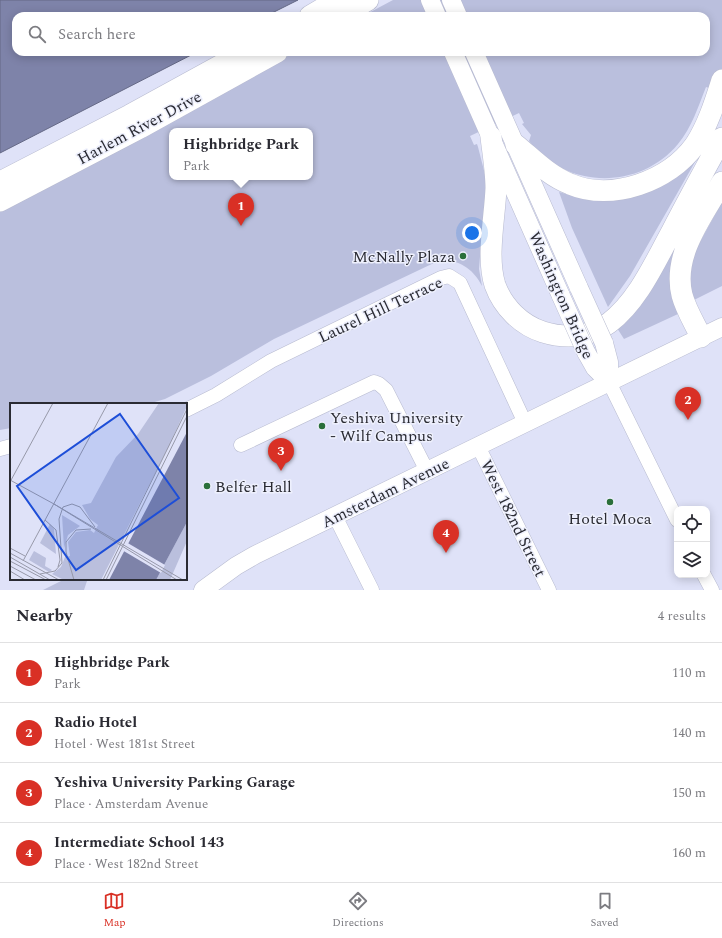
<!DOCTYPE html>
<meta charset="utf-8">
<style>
body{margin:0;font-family:Spectral,serif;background:#f7f7f7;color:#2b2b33}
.controls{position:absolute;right:12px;bottom:12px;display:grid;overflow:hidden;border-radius:8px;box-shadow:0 2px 10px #0003}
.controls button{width:36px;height:36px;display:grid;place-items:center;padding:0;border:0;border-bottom:1px solid #e1e1e2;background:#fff;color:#2b2b33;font:20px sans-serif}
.you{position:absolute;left:472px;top:233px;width:14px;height:14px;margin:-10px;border:3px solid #fff;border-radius:50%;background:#1a73e8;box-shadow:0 0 0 6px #1a73e833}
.badge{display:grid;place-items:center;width:26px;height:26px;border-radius:50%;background:#d93025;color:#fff;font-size:13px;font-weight:700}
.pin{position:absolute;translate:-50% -33px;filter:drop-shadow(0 1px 2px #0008)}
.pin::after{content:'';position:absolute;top:21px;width:14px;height:12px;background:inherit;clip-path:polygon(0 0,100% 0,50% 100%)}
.popup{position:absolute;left:169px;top:128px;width:144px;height:52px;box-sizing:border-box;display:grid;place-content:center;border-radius:8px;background:#fff;filter:drop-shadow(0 1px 3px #0005);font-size:13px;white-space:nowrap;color:#7c7c81}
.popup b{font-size:15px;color:#2b2b33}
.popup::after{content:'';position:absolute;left:50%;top:100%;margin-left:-8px;border:8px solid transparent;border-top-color:#fff}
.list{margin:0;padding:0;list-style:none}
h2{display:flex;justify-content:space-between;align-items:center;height:52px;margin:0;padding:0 16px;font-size:17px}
h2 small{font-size:13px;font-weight:400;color:#7c7c81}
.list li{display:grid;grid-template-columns:26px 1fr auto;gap:12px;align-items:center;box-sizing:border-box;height:60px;padding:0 16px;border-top:1px solid #e1e1e2}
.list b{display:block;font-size:15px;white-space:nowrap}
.list p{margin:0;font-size:13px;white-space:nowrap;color:#7c7c81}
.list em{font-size:13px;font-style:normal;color:#7c7c81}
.icon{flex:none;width:22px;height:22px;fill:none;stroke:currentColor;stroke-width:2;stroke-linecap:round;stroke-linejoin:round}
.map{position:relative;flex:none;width:722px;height:590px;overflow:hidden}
.search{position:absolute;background:#fff;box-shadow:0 2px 10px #0003;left:12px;right:12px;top:12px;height:44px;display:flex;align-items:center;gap:10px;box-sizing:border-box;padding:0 14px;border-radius:12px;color:#7c7c81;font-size:15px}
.sheet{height:292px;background:#fff}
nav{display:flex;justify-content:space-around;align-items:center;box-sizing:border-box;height:56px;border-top:1px solid #e1e1e2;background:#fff;font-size:11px;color:#7c7c81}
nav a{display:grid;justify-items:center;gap:2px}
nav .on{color:#d93025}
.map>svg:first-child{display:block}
.green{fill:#babfdd;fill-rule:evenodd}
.water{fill:#7e83a9;stroke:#656986}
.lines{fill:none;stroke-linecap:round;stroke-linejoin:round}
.minor-casing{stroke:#b8bbd0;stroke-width:15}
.major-casing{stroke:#b8bbd0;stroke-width:19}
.highway-casing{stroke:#b8bbd0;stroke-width:22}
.minor{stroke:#fff;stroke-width:14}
.major{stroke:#fff;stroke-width:18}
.highway{stroke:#fff;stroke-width:21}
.major-bridge-casing{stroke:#b8bbd0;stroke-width:19;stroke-linecap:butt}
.major-bridge{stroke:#fff;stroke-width:18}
.poi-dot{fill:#2a6f3a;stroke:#eef0fd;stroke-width:1.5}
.labels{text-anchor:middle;stroke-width:3;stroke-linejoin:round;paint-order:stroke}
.street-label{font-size:16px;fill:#2a2b33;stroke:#eef0fd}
.poi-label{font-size:16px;fill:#2a2b33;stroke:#eef0fd;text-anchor:start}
.inset-road{fill:none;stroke:#9799a9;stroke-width:1}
.view{fill:#1d4ed8;fill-opacity:0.15;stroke:#1d4ed8;stroke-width:2}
.inset-edge{fill:none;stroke:#2a2b33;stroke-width:2}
</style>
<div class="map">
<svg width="722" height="590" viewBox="0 0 722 590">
<rect width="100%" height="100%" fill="#dfe2f8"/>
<path class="green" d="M393 0H722V93L706 87C698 107 692 127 678 144 639 191 565 189 529 141L531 135 522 124 524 123 519 113 470 136 474 145 477 144 478 147 490 194 489 206 484 207 479 269 482 286C473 268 456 257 436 262L274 339 211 376 165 399 148 404H11V428L0 430V210L128 144 295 52H706V16H363ZM172 131H310V177H172Z
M707 141 630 276 608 307 572 228 559 192 580 198 600 201Z
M722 202V286L692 301 688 274 695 251Z
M676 244 670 277 678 314 624 339 617 328Z
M65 579H92L87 581 84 590H43Z"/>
<path class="water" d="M0 0H298L266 16H16V52H197L0 153Z"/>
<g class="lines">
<g class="minor-casing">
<path id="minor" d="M609 382 677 520
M186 410 216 395 271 361 441 278 449 276 460 283 525 423
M241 445 374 382 379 384 386 390 427 471
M478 446 549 590
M0 449 11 446
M335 516 372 590
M704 575 712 590"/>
</g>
<g class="major-casing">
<path id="major" d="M430 0 437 16
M451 0 458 16
M453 52 561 296
M474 52 579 288
M604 343 609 362V382
M586 352 595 368 609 382
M203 590 236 566 255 555 722 327"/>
</g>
<g class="highway-casing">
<path id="highway" d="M310 16 337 0
M341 16 368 0
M491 137C493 154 496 172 496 188 495 217 486 257 495 285 503 307 521 325 543 332 566 339 589 337 609 323 638 301 655 262 672 231 688 200 705 169 722 138
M516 145C533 159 549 176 570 184 612 202 669 181 695 145 708 125 715 102 722 80
M0 182 130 115 245 52
M0 201 140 128 277 52
M701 337C695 324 686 310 682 295 672 254 703 216 722 182"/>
</g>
<use href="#minor" class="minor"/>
<use href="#major" class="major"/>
<use href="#highway" class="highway"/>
<g class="major-bridge-casing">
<path id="major-bridge" d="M579 288 604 343
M561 296 586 352"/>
</g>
<use href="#major-bridge" class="major-bridge"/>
</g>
<g class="poi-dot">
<circle cx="463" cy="256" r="4"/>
<circle cx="322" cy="426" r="4"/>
<circle cx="207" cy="486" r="4"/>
<circle cx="610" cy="502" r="4"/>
</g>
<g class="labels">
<g class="street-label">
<text transform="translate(139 127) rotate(-28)" y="6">Harlem River Drive</text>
<text transform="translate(562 295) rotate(66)" y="6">Washington Bridge</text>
<text transform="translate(380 309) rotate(-25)" y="6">Laurel Hill Terrace</text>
<text transform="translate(385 492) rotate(-26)" y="6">Amsterdam Avenue</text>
<text transform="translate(514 518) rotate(64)" y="6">West 182nd Street</text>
</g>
<g class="poi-label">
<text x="455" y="262" text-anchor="end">McNally Plaza</text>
<text x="330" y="423">Yeshiva University<tspan x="330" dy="18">- Wilf Campus</tspan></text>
<text x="215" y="492">Belfer Hall</text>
<text x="610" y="524" text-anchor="middle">Hotel Moca</text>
</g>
</g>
<g transform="translate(10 403)">
<rect width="177" height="177" fill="#dfe2f8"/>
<path d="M149 0H177V3L159 43 91 177H54L42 171 51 164 55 154 60 153 58 139 66 129 80 127 84 130 88 122 80 116 72 102 81 100 106 54 128 31ZM52 112 70 123 58 132 54 145ZM177 119V138L160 177H146ZM40 121 44 126 46 151 30 140ZM24 148 36 155 35 163 42 167 39 169 19 157Z" fill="#babfdd"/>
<path d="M177 29V119L146 177H99Z" fill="#7e83a9"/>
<path d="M116 139 155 162 151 170 112 147Z" fill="#dfe2f8"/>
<path class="inset-road" d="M0 77 44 101M0 79 43 0M44 101 173 177M44 101 167 177M35 117 46 127 50 157 48 164M0 145 15 153M0 150 49 177M0 154 40 177M0 158 36 177M13 158 98 0M0 163 26 177M0 168 15 177M30 171 45 168 52 160 49 116 53 104 62 101 70 104 85 124M64 177 56 149V139L66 127 81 126M93 177 177 6M96 177 177 13"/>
<path class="view" d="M110 11 169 95 66 167 7 83Z"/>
<rect width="177" height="177" class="inset-edge"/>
</g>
</svg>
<div class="controls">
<button><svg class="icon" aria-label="locate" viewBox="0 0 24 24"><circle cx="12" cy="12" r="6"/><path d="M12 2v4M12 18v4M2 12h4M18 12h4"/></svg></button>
<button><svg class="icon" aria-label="layers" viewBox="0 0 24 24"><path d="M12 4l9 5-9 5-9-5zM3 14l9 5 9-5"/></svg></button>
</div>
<div class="you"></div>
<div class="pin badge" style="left:241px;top:226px">1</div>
<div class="popup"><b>Highbridge Park</b>Park</div>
<div class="pin badge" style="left:688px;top:420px">2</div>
<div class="pin badge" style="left:281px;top:471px">3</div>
<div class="pin badge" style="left:446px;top:553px">4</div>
<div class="search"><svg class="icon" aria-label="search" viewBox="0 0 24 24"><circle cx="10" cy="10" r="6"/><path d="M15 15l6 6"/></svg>Search here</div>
</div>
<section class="sheet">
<h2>Nearby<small>4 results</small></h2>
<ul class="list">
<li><span class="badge">1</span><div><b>Highbridge Park</b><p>Park</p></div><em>110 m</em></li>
<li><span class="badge">2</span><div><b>Radio Hotel</b><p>Hotel · West 181st Street</p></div><em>140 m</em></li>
<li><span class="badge">3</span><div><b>Yeshiva University Parking Garage</b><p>Place · Amsterdam Avenue</p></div><em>150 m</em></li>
<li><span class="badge">4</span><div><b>Intermediate School 143</b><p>Place · West 182nd Street</p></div><em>160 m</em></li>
</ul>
</section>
<nav>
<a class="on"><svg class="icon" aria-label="map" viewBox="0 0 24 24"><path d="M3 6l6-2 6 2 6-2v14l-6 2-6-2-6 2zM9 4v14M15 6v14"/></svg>Map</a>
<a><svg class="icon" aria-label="directions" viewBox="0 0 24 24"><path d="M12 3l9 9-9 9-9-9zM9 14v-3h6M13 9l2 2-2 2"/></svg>Directions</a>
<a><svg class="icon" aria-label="saved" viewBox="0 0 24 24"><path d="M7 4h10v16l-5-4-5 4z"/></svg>Saved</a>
</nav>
